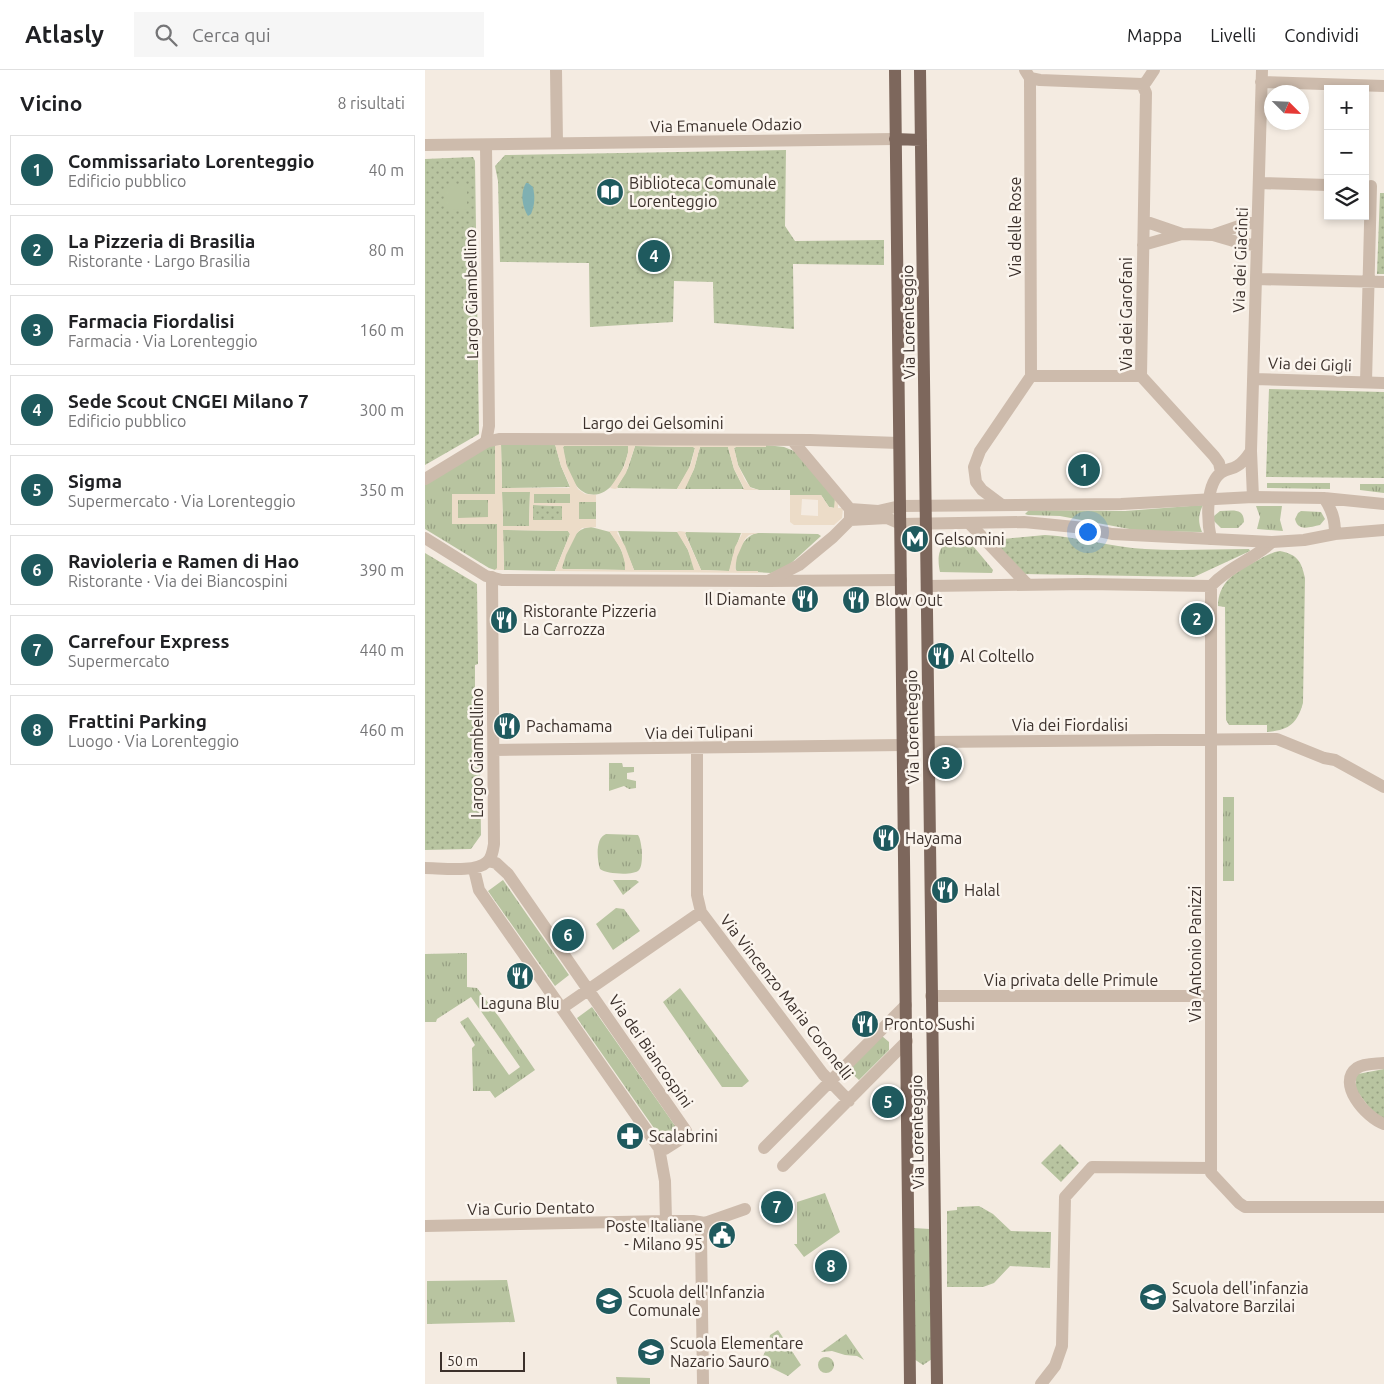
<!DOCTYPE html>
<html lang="it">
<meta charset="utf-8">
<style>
body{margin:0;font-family:Ubuntu,sans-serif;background:#f6f6f6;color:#202124}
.controls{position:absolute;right:15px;top:15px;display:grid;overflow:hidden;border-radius:0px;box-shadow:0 2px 8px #0003}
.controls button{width:45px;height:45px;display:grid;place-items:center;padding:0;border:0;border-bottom:1px solid #e0e0e0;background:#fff;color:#202124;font:25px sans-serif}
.compass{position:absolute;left:839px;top:15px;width:45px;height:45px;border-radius:50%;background:#fff;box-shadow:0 2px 8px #0003;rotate:114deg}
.scale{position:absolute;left:15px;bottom:12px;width:85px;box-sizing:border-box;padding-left:5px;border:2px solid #3b302b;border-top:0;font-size:14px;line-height:18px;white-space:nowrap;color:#3b302b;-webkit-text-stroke:4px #fbf5ee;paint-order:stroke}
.you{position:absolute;left:662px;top:461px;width:18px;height:18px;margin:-12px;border:4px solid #fff;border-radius:50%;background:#1a73e8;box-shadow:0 0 0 8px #1a73e833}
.badge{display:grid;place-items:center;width:32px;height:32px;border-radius:50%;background:#1f5a5e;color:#fff;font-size:16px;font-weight:700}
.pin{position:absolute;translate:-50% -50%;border:2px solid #fff;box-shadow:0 1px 5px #0006}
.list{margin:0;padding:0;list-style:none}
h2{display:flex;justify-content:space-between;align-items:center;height:65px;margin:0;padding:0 20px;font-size:21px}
h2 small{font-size:16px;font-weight:400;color:#757577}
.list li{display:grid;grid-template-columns:32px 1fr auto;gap:15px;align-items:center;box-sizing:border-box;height:70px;margin:0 10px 10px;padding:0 10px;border:1px solid #e0e0e0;border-radius:0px}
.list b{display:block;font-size:19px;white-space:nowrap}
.list p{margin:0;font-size:16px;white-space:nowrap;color:#757577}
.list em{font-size:16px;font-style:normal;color:#757577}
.icon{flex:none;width:28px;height:28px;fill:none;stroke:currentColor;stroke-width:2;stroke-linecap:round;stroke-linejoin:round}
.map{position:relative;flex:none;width:959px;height:1314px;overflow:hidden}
header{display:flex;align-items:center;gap:30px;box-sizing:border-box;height:70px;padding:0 25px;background:#fff;border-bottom:1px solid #e0e0e0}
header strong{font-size:24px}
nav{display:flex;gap:28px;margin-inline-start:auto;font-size:18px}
.search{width:350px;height:45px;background:#f6f6f6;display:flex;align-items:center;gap:12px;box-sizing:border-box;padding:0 18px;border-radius:0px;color:#757577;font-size:19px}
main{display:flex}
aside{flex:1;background:#fff}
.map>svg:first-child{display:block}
.grass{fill:url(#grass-tufts)}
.park{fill:url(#park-dots)}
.pitch{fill:#b8c4a0}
.plaza{fill:#ecdcc8;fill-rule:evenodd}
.water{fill:#7fb0b2}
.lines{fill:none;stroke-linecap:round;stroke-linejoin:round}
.minor{stroke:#cdbbac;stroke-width:12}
.tertiary{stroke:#cdbbac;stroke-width:12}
.primary{stroke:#7d675c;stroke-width:12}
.labels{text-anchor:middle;stroke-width:5;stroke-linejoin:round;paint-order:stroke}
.street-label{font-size:16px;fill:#3b302b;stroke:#fbf5ee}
.poi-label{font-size:16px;fill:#3b302b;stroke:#fbf5ee;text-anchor:start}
</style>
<header>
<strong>Atlasly</strong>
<div class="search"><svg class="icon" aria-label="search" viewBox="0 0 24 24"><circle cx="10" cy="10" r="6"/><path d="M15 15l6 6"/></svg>Cerca qui</div>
<nav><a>Mappa</a><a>Livelli</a><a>Condividi</a></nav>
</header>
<main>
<aside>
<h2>Vicino<small>8 risultati</small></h2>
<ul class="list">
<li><span class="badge">1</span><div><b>Commissariato Lorenteggio</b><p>Edificio pubblico</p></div><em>40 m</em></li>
<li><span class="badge">2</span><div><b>La Pizzeria di Brasilia</b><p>Ristorante · Largo Brasilia</p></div><em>80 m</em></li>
<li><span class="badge">3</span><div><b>Farmacia Fiordalisi</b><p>Farmacia · Via Lorenteggio</p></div><em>160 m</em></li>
<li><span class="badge">4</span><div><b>Sede Scout CNGEI Milano 7</b><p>Edificio pubblico</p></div><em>300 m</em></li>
<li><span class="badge">5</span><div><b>Sigma</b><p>Supermercato · Via Lorenteggio</p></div><em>350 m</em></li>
<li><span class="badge">6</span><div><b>Ravioleria e Ramen di Hao</b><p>Ristorante · Via dei Biancospini</p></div><em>390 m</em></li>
<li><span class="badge">7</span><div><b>Carrefour Express</b><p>Supermercato</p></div><em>440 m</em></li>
<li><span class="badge">8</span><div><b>Frattini Parking</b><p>Luogo · Via Lorenteggio</p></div><em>460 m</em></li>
</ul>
</aside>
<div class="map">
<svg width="959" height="1314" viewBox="0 0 959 1314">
<defs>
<pattern id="grass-tufts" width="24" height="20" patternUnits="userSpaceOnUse" patternTransform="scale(1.25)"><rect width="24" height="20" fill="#b8c4a0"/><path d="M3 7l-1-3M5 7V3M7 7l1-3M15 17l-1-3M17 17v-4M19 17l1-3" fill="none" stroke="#97a083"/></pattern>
<pattern id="park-dots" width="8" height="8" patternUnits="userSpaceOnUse" patternTransform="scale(1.25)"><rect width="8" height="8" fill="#b8c4a0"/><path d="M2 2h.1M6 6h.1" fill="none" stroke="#97a083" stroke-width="1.8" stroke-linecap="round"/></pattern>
</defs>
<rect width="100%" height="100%" fill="#f4ebe1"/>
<path class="grass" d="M76 374H130L136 396 145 417 77 418Z
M65 375H70V424H28V454H72V499L70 500 64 498 0 459V415Z
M341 375 359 377 369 381 410 427V438L404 437 396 425H365V420H334L325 417 313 395 309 378 311 377H341Z
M139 376H203L204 378C192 438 145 443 138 377Z
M210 376 268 377 270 378 264 399 252 419 193 418 192 417 203 398Z
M275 377H303L309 399 319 419H259L269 399Z
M842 413H905V419L842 418Z
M935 414H959V423L935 420Z
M77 422H105L104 456H78Z
M109 424H145V434L109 433Z
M32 430H63V448H33Z
M154 432H171V449H154Z
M778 435C773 445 773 452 777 462L715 461 635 446 603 445 600 444 604 440 700 441Z
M831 436H857L855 450 858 461 832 459 835 447Z
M795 441C806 441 819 437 819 452L813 458H796L789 451V446Z
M876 441 896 442 900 449 895 455C885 457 873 462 870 449L873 443Z
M166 457 185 462C193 473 202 487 200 500L138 499 136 498C141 482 146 458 166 457Z
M78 460 143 461 145 464 130 501 79 500Z
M193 461 253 462 263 480 270 499 269 500H209Z
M261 462 316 463 308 486 305 499 304 501 276 500 260 463Z
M333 463 393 464 396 466 363 496 346 503 311 501C308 487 318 465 333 463Z
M535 467 544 471 568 500 567 503 515 502C511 484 515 470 535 467Z
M184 693H197L198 697H209V702L202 703V709L211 711V718L204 719 199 716 184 721Z
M798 727H809V811H798Z
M181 764 213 765C217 770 219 795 214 800 209 806 181 804 175 799 172 790 170 768 181 764Z
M78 810 144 905 130 916 63 821Z
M188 810H211L214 812 198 825Z
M191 838 199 839 215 861 188 880 171 854Z
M42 883V917L52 918 74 947 110 1000 70 1028 65 1021H48L47 978 50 975 35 952 43 947 84 1005 95 997 46 927 12 949 11 952H0V884Z
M255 918 324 1011 317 1017H297L238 932Z
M167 937 253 1060 238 1071 152 948Z
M457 966 464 972V980L434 1010 423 1000Z
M400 1123 415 1162 379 1187 369 1174H372V1132Z
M488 1158 505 1159 507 1289 498 1295 489 1289Z
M82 1210 90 1252 2 1254V1211Z
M353 1260 376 1295 363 1306 335 1292 343 1276 345 1265Z
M421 1264 439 1290 432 1286 420 1285 407 1281 396 1282Z
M393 1295a8 8 0 1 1 16 0a8 8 0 1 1-16 0Z"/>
<path class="park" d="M361 80 360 156 370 171 459 170V195L368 194 369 259 289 253 288 212 249 211 248 252 165 257 164 193 75 192 73 111 70 96 80 85Z
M48 87 50 91 54 364 0 395V89Z
M955 123H959V204H952Z
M844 319 959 322V408L841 407Z
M108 435 137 436V451L108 450Z
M620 465C654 467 686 477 720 479 754 481 789 479 824 479L825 481 769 507 599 504 568 470Z
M855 481C873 485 876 491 880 508L878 633C872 654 864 660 842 662V655H804L801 650 800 537 793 536C793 512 811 502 829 492 838 488 846 482 855 481Z
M0 483 52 514 53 594 50 595V621H54L56 765 46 779 0 780Z
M959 999V1051L953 1049 931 1020V1007L933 1004Z
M635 1074 654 1093 636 1112 616 1093Z
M554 1136 568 1144 586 1161 626 1162 625 1198 585 1196 569 1213 558 1217H522V1141L532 1140V1137Z"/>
<path class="pitch" d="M19 116H42V139L20 140Z
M191 1307 225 1308V1314H192Z"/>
<path class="plaza" d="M76 374 77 418H144L145 416 136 396 130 374 341 375V377H311L309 378 313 395 320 410 326 418 334 420H318L319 418 309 399 303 377H275L269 399 260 419H252L266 394 270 378 268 377 210 376 201 403 192 417 193 418 190 419 185 418 199 397 203 383V376H139L138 377 142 396 153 419 160 424 171 425V432H154V449H171V457L157 458 152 463 141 485 137 498 138 499 200 500V493L196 479 184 461H193L192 463 200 476 209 500H269L263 480 252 462 254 461 261 462 260 464 276 500 304 501 310 477 317 464 316 463H333L324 465 320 469 312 487 310 499 312 501H333V503L130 501 145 464 143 461 78 460 79 500H70L72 498V454H27V424H70V376ZM77 422H105L104 456H78ZM109 424H145V433H109ZM33 430H63V447L33 448ZM108 435 137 436V450H108Z
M365 425H396L404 437 409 438 410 427 413 431V438H418L417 448 409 455H369L365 452ZM377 429 393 430V446L376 445Z"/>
<path class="water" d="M101 113H103L108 117C110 127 110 134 106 144L103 146C97 137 95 122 101 113Z"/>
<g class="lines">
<path class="minor" d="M131 0 132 73
M605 8 615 10 717 14
M836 12 959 16
M717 14 721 23 716 306 789 386 794 393 796 402
M717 14 721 12 729 0
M0 75 470 69
M834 113 903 115
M719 151 757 164 788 165 819 174 832 175
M788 165 820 154 832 152
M718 175 757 164
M831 209 959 212
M606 306H716
M828 309 959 313
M941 312 946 116
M61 372 64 356 61 75
M828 427 826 381 837 0
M577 435 557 420 551 412 549 397 555 381 606 306 605 8 600 0
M544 453 603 515
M786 469C782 451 780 413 797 402 802 399 808 399 812 396 818 393 822 387 826 381
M847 472C829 489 803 497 786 516V1103L814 1133 820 1137H959
M343 511 476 510
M502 516 662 514 786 516
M504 672 852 669 899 688 910 690 959 717
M272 679V825L276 842 398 1004 424 1031
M69 680 478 675
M63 791 71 793 83 804 261 1061 262 1065 240 1079 234 1078
M0 798C15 798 51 803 62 792 67 788 68 780 69 774L67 507
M49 799 54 820 234 1078 240 1111 241 1151
M506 926H786
M137 938 276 842
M959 993C951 994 939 993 932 998 911 1013 941 1048 959 1054
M339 1078 481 935
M358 1096 482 971
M0 1156 241 1151H268L280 1153 320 1139
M278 1314 276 1164 280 1153
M616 1314 630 1296 637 1276 640 1127 667 1097 785 1098"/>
<path class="tertiary" d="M367 370 425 439V447
M0 409 61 372 74 369 385 370 474 373
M899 428C907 440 910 449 910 464
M425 439 453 441 475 436 696 434 828 427 899 428 959 434
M0 468 61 506 77 510 343 511 374 495 408 467 425 450 462 448 476 454 599 452 660 458 687 464 847 472 879 470 910 464 959 460"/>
<path class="primary" d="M470 0 485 1314
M495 0 512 1314
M470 69 496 70"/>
</g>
<defs>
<g id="library-disc" transform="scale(1.4375)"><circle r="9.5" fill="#1f5a5e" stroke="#fbf5ee"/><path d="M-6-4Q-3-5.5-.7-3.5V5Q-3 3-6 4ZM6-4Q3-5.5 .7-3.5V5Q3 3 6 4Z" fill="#fff"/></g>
<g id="metro-disc" transform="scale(1.4375)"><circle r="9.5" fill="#1f5a5e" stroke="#fbf5ee"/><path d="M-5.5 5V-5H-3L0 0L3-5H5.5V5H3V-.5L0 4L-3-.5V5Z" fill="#fff"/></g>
<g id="restaurant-disc" transform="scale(1.4375)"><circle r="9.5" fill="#1f5a5e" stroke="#fbf5ee"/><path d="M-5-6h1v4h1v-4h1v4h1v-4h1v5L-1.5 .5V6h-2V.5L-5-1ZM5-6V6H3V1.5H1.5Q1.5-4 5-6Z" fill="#fff"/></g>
<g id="pharmacy-disc" transform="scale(1.4375)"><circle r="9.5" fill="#1f5a5e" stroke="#fbf5ee"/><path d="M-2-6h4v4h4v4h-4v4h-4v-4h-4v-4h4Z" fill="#fff"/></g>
<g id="civic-disc" transform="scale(1.4375)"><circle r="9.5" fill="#1f5a5e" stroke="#fbf5ee"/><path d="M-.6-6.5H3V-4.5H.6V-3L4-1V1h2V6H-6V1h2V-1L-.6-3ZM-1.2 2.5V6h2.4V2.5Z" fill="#fff"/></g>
<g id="school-disc" transform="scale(1.4375)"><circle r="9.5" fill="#1f5a5e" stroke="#fbf5ee"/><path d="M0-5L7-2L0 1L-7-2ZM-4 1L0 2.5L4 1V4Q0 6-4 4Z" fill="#fff"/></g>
</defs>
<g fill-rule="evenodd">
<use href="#library-disc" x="185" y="122"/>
<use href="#metro-disc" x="490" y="469"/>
<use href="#restaurant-disc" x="380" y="529"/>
<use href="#restaurant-disc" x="431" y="530"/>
<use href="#restaurant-disc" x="79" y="550"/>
<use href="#restaurant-disc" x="516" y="586"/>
<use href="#restaurant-disc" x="82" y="656"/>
<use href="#restaurant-disc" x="461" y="768"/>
<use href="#restaurant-disc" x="520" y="820"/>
<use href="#restaurant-disc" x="95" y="906"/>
<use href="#restaurant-disc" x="440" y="954"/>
<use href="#pharmacy-disc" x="205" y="1066"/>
<use href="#civic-disc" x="297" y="1165"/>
<use href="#school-disc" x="728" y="1227"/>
<use href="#school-disc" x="184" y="1231"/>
<use href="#school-disc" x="226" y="1282"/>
</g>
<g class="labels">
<g class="street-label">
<text transform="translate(301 55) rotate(-1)" y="6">Via Emanuele Odazio</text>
<text transform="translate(590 157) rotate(-90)" y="6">Via delle Rose</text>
<text transform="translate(815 190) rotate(-88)" y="6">Via dei Giacinti</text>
<text transform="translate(46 224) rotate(-91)" y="6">Largo Giambellino</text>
<text transform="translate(701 244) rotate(-90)" y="6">Via dei Garofani</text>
<text transform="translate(483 252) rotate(-91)" y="6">Via Lorenteggio</text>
<text transform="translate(885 294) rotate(2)" y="6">Via dei Gigli</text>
<text x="228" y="359">Largo dei Gelsomini</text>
<text x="645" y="661">Via dei Fiordalisi</text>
<text transform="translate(487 657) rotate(-91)" y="6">Via Lorenteggio</text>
<text transform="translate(274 662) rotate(-1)" y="6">Via dei Tulipani</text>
<text transform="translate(52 683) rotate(-90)" y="6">Largo Giambellino</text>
<text transform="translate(770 884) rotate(-90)" y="6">Via Antonio Panizzi</text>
<text x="646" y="916">Via privata delle Primule</text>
<text transform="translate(362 927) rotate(52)" y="6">Via Vincenzo Maria Coronelli</text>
<text transform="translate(226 981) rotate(55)" y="6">Via dei Biancospini</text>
<text transform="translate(492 1062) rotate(-91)" y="6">Via Lorenteggio</text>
<text transform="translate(106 1138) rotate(-1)" y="6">Via Curio Dentato</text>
</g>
<g class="poi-label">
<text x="204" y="119">Biblioteca Comunale<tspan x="204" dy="18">Lorenteggio</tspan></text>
<text x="509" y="475">Gelsomini</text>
<text x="361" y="535" text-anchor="end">Il Diamante</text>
<text x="450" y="536">Blow Out</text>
<text x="98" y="547">Ristorante Pizzeria<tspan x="98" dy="18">La Carrozza</tspan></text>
<text x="535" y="592">Al Coltello</text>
<text x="101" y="662">Pachamama</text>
<text x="480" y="774">Hayama</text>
<text x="539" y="826">Halal</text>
<text x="95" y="939" text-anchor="middle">Laguna Blu</text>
<text x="459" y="960">Pronto Sushi</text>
<text x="224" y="1072">Scalabrini</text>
<text x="278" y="1162" text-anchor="end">Poste Italiane<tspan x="278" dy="18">- Milano 95</tspan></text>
<text x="747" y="1224">Scuola dell'infanzia<tspan x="747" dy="18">Salvatore Barzilai</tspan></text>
<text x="203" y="1228">Scuola dell'Infanzia<tspan x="203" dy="18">Comunale</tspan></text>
<text x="245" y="1279">Scuola Elementare<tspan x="245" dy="18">Nazario Sauro</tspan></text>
</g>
</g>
</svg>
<div class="controls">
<button>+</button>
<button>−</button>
<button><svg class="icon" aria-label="layers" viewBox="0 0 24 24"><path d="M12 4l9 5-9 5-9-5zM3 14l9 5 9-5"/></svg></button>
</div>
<svg class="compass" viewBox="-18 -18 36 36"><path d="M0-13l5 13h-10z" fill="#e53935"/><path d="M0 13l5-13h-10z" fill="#757577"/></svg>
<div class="scale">50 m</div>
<div class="you"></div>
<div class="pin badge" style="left:659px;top:400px">1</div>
<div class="pin badge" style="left:772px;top:549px">2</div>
<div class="pin badge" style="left:521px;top:693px">3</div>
<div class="pin badge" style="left:229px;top:186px">4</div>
<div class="pin badge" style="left:463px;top:1032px">5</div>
<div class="pin badge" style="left:143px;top:865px">6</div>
<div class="pin badge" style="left:352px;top:1137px">7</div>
<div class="pin badge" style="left:406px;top:1196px">8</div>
</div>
</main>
